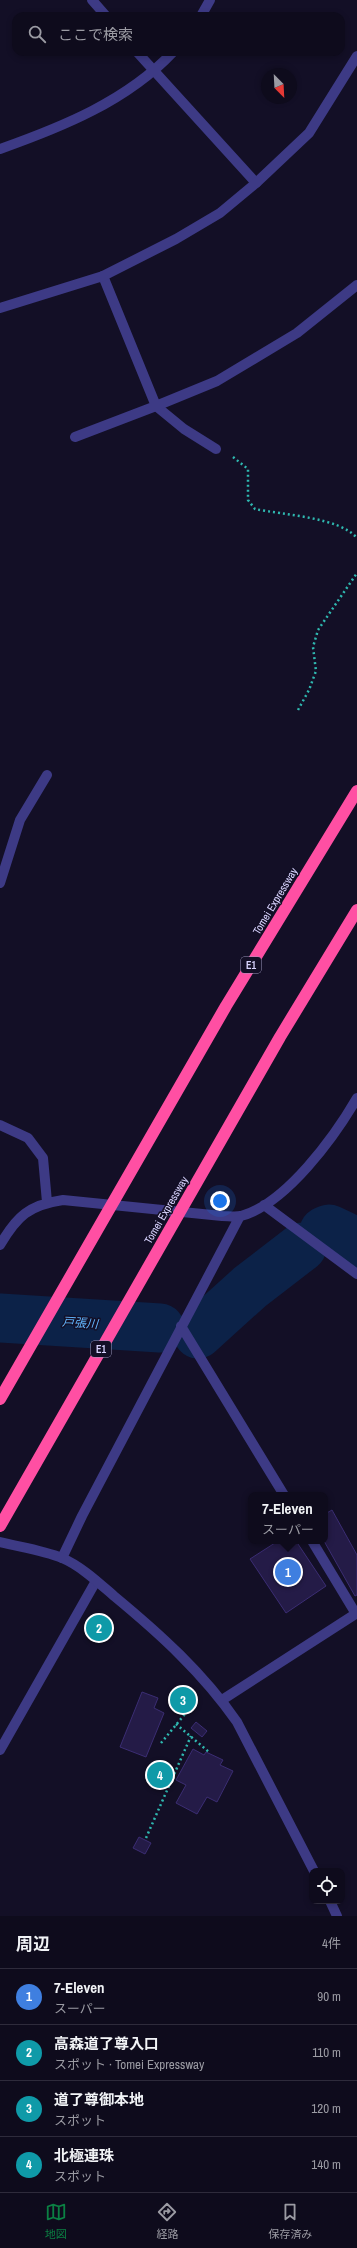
<!DOCTYPE html>
<html lang="ja">
<meta charset="utf-8">
<style>
body{margin:0;font-family:"Archivo Narrow","Noto Sans JP",sans-serif;background:#1c1929;color:#f1f3f6}
.controls{position:absolute;right:12px;bottom:12px;display:grid;overflow:hidden;border-radius:8px;box-shadow:0 2px 6px #0003}
.controls button{width:36px;height:36px;display:grid;place-items:center;padding:0;border:0;border-bottom:1px solid #2e2b3b;background:#0e0b1c;color:#f1f3f6;font:20px sans-serif}
.compass{position:absolute;left:261px;top:68px;width:36px;height:36px;border-radius:50%;background:#0e0b1c;box-shadow:0 2px 6px #0003;rotate:156deg}
.you{position:absolute;left:220px;top:1201px;width:14px;height:14px;margin:-10px;border:3px solid #fff;border-radius:50%;background:#1a73e8;box-shadow:0 0 0 6px #1a73e833}
.badge{display:grid;place-items:center;width:26px;height:26px;border-radius:50%;background:#0b8043;color:#fff;font-size:13px;font-weight:700}
.pin{position:absolute;translate:-50% -50%;border:2px solid #fff;box-shadow:0 1px 4px #0006}
.popup{position:absolute;left:248px;top:1492px;width:80px;height:52px;box-sizing:border-box;display:grid;place-content:center;border-radius:8px;background:#0e0b1c;filter:drop-shadow(0 1px 3px #0005);font-size:13px;white-space:nowrap;color:#9b9ba3}
.popup b{font-size:15px;color:#f1f3f6}
.popup::after{content:'';position:absolute;left:50%;top:100%;margin-left:-8px;border:8px solid transparent;border-top-color:#0e0b1c}
.list{margin:0;padding:0;list-style:none}
h2{display:flex;justify-content:space-between;align-items:center;height:52px;margin:0;padding:0 16px;font-size:17px}
h2 small{font-size:13px;font-weight:400;color:#9b9ba3}
.list li{display:grid;grid-template-columns:26px 1fr auto;gap:12px;align-items:center;box-sizing:border-box;height:56px;padding:0 16px;border-top:1px solid #2e2b3b}
.list b{display:block;font-size:15px;white-space:nowrap}
.list p{margin:0;font-size:13px;white-space:nowrap;color:#9b9ba3}
.list em{font-size:13px;font-style:normal;color:#9b9ba3}
.icon{flex:none;width:22px;height:22px;fill:none;stroke:currentColor;stroke-width:2;stroke-linecap:round;stroke-linejoin:round}
.map{position:relative;flex:none;width:357px;height:1916px;overflow:hidden}
.search{position:absolute;background:#0e0b1c;box-shadow:0 2px 6px #0003;left:12px;right:12px;top:12px;height:44px;display:flex;align-items:center;gap:10px;box-sizing:border-box;padding:0 14px;border-radius:12px;color:#9b9ba3;font-size:15px}
.sheet{height:276px;background:#0e0b1c}
nav{display:flex;justify-content:space-around;align-items:center;box-sizing:border-box;height:56px;border-top:1px solid #2e2b3b;background:#0e0b1c;font-size:11px;color:#9b9ba3}
nav a{display:grid;justify-items:center;gap:2px}
nav .on{color:#0b8043}
.map>svg:first-child{display:block}
.lines{fill:none;stroke-linecap:round;stroke-linejoin:round}
.river{stroke:#0c2248;stroke-width:49}
.building{fill:#241b47;stroke:#3b2d73}
.path{stroke:#2fb8b0;stroke-width:2.5;stroke-dasharray:2 3;stroke-linecap:butt}
.service{stroke:#3d3a85;stroke-width:10}
.minor{stroke:#3d3a85;stroke-width:10}
.tertiary{stroke:#3d3a85;stroke-width:10}
.motorway{stroke:#ff4fa3;stroke-width:12}
.labels{text-anchor:middle;stroke-width:3;stroke-linejoin:round;paint-order:stroke}
.shield{fill:#130f26;stroke:#9e99be;stroke-width:1}
.shield-label{font-size:10px;font-weight:bold;fill:#d9d4ff}
.street-label{font-size:11px;fill:#d9d4ff;stroke:#130f26}
.water-label{font-size:12px;font-style:italic;fill:#62b6ff;stroke:#130f26}
</style>
<div class="map">
<svg width="357" height="1916" viewBox="0 0 357 1916">
<rect width="100%" height="100%" fill="#130f26"/>
<g class="lines">
<path class="river" d="M324 1231 329 1229 344 1236 357 1247
M0 1318 160 1328
M198 1334 250 1287 302 1247"/>
</g>
<path class="building" d="M332 1510 357 1555V1595L355 1596 324 1541 325 1514Z
M278 1541H296L326 1586 286 1613 250 1559Z
M142 1692 158 1698 154 1708 164 1713 146 1757 120 1747Z
M196 1722 207 1731 202 1737 191 1728Z
M193 1749 204 1755 206 1752 223 1760 220 1765 233 1771 217 1802 207 1797 197 1814 176 1803 186 1785 176 1780Z
M139 1837 151 1843 145 1854 133 1848Z"/>
<g class="lines">
<path class="path" d="M233 457 248 469V500L255 509C283 515 339 517 357 538
M298 710 309 690 316 671 313 647 318 630 357 573
M176 1724 209 1752
M161 1743 195 1702
M146 1838 191 1736"/>
<path class="service" d="M156 406 184 429 216 449
M0 883 20 820 47 775"/>
<path class="minor" d="M92 0 106 16
M201 16 210 0
M137 52 256 183
M0 149C62 127 127 101 173 52
M103 276 156 406 217 381 297 333 357 285
M75 437 156 406
M0 1125 28 1138 43 1158 47 1202
M264 1205 357 1274
M0 1245C17 1216 29 1205 63 1200L222 1216C228 1216 235 1217 241 1216 286 1204 335 1136 357 1098
M181 1326 284 1495
M312 1541 356 1614
M62 1558 82 1516 240 1216
M0 1750 96 1581"/>
<path class="tertiary" d="M0 308 103 276 176 239 220 213 256 183 309 133 357 56
M0 1542C20 1547 43 1550 62 1558 81 1566 99 1583 114 1596 160 1634 203 1673 237 1722L314 1871
M222 1700 357 1613
M330 1901 337 1916"/>
<path class="motorway" d="M0 1399 226 1006 357 791
M0 1526 280 1037 357 910"/>
</g>
<g class="labels">
<g class="shield">
<rect x="241" y="957" width="20" height="16" rx="3"/>
<rect x="91" y="1341" width="20" height="16" rx="3"/>
</g>
<g class="shield-label">
<text x="251" y="969">E1</text>
<text x="101" y="1353">E1</text>
</g>
<g class="street-label">
<text transform="translate(275 901) rotate(-59)" y="4">Tomei Expressway</text>
<text transform="translate(166 1210) rotate(-60)" y="4">Tomei Expressway</text>
</g>
<g class="water-label">
<text transform="translate(80 1323) rotate(4)" y="4">戸張川</text>
</g>
</g>
</svg>
<div class="controls">
<button><svg class="icon" aria-label="locate" viewBox="0 0 24 24"><circle cx="12" cy="12" r="6"/><path d="M12 2v4M12 18v4M2 12h4M18 12h4"/></svg></button>
</div>
<svg class="compass" viewBox="-18 -18 36 36"><path d="M0-13l5 13h-10z" fill="#e53935"/><path d="M0 13l5-13h-10z" fill="#9b9ba3"/></svg>
<div class="you"></div>
<div class="pin badge" style="left:288px;top:1572px;background:#3f7fe0">1</div>
<div class="popup"><b>7-Eleven</b>スーパー</div>
<div class="pin badge" style="left:99px;top:1628px;background:#0f9aa8">2</div>
<div class="pin badge" style="left:183px;top:1700px;background:#0f9aa8">3</div>
<div class="pin badge" style="left:160px;top:1775px;background:#0f9aa8">4</div>
<div class="search"><svg class="icon" aria-label="search" viewBox="0 0 24 24"><circle cx="10" cy="10" r="6"/><path d="M15 15l6 6"/></svg>ここで検索</div>
</div>
<section class="sheet">
<h2>周辺<small>4件</small></h2>
<ul class="list">
<li><span class="badge" style="background:#3f7fe0">1</span><div><b>7-Eleven</b><p>スーパー</p></div><em>90 m</em></li>
<li><span class="badge" style="background:#0f9aa8">2</span><div><b>高森道了尊入口</b><p>スポット · Tomei Expressway</p></div><em>110 m</em></li>
<li><span class="badge" style="background:#0f9aa8">3</span><div><b>道了尊御本地</b><p>スポット</p></div><em>120 m</em></li>
<li><span class="badge" style="background:#0f9aa8">4</span><div><b>北極連珠</b><p>スポット</p></div><em>140 m</em></li>
</ul>
</section>
<nav>
<a class="on"><svg class="icon" aria-label="map" viewBox="0 0 24 24"><path d="M3 6l6-2 6 2 6-2v14l-6 2-6-2-6 2zM9 4v14M15 6v14"/></svg>地図</a>
<a><svg class="icon" aria-label="directions" viewBox="0 0 24 24"><path d="M12 3l9 9-9 9-9-9zM9 14v-3h6M13 9l2 2-2 2"/></svg>経路</a>
<a><svg class="icon" aria-label="saved" viewBox="0 0 24 24"><path d="M7 4h10v16l-5-4-5 4z"/></svg>保存済み</a>
</nav>
